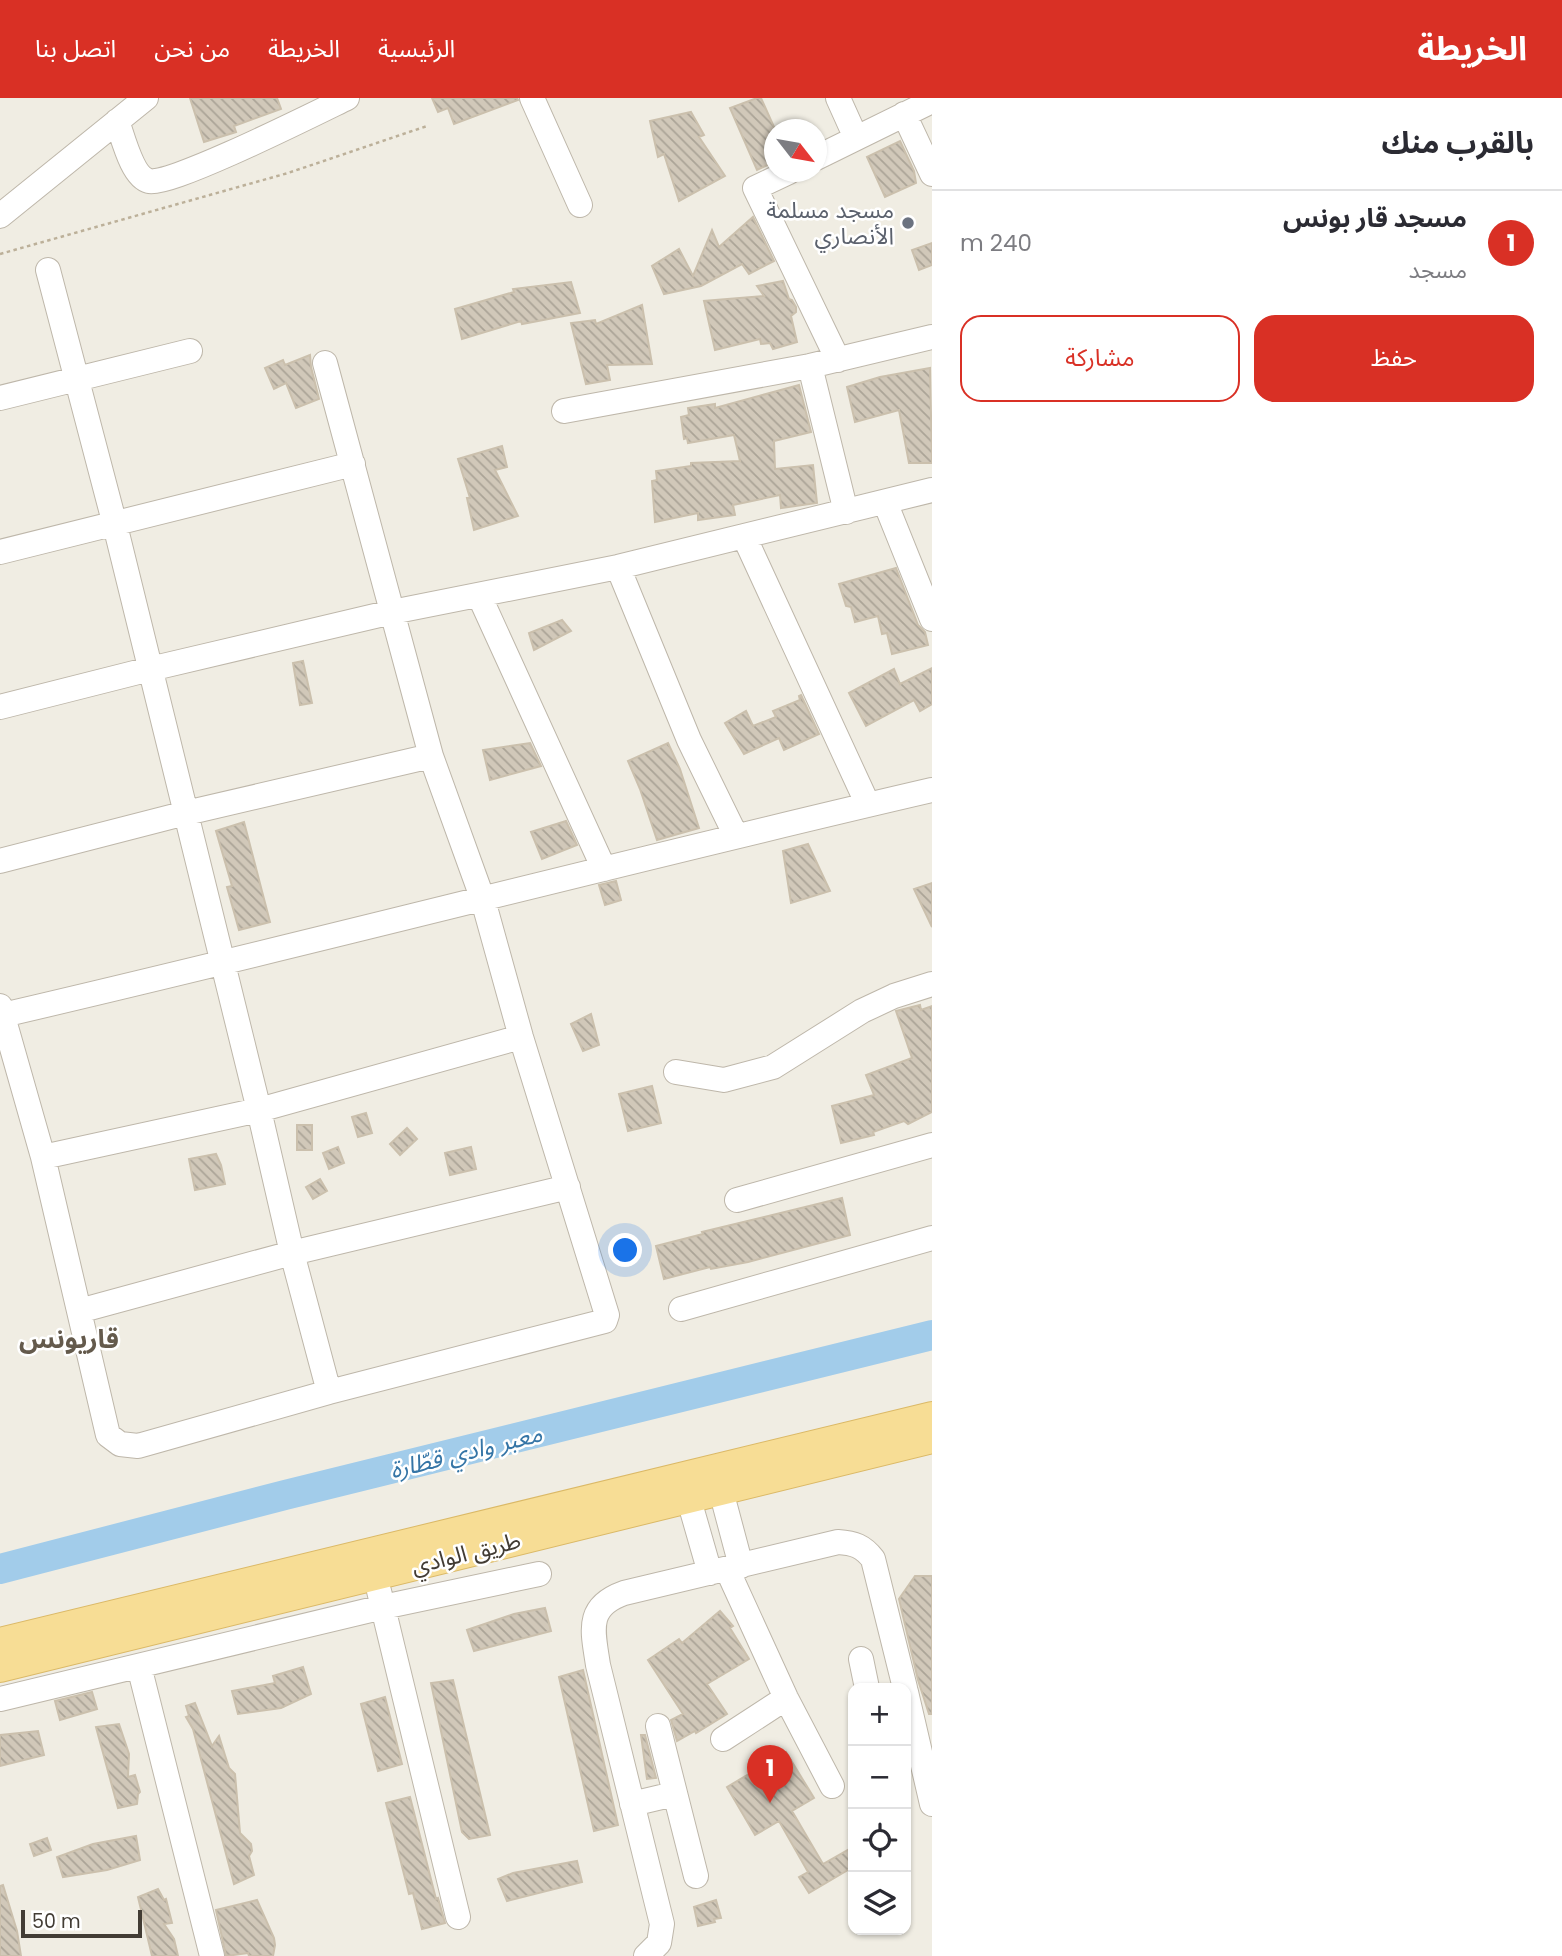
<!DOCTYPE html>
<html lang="ar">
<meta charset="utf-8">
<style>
body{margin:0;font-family:Poppins,"Noto Sans Arabic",sans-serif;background:#f2f2f3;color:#2b2b33;direction:rtl}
.controls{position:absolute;right:21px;bottom:21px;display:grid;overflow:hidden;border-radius:14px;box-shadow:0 2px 5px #0004}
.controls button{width:63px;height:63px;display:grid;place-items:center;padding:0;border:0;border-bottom:2px solid #e1e1e2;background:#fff;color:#2b2b33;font:35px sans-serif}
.compass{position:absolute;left:764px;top:21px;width:63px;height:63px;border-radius:50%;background:#fff;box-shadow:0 2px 5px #0004;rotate:121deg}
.scale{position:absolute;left:21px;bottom:18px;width:121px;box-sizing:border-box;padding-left:7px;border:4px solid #423c34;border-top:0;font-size:19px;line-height:24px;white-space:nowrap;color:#423c34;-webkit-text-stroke:5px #fff;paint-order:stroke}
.you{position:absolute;left:626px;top:1153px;width:24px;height:24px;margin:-18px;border:5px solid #fff;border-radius:50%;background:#1a73e8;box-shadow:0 0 0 10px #1a73e833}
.badge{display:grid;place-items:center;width:46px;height:46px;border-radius:50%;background:#d93025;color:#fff;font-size:23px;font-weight:700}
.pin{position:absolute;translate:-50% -58px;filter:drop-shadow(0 2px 4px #0008)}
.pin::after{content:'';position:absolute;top:37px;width:24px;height:21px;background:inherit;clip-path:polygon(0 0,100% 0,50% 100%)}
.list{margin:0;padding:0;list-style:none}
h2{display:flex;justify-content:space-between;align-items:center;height:91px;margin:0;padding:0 28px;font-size:30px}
h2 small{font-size:23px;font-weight:400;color:#7c7c81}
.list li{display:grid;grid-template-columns:46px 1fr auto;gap:21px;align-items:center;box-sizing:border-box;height:105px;padding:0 28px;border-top:2px solid #e1e1e2}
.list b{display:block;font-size:26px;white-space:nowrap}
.list p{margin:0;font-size:23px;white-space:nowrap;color:#7c7c81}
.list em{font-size:23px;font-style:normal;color:#7c7c81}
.actions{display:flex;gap:14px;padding:21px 28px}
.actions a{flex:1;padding:16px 0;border:2px solid #d93025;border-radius:21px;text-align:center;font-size:24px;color:#d93025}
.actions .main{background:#d93025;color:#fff}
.icon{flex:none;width:38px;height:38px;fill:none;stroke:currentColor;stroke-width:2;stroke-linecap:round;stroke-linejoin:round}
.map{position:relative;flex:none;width:932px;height:1858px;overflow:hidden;direction:ltr}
header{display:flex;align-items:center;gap:42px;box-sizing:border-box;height:98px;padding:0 35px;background:#d93025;color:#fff}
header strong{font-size:33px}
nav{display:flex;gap:38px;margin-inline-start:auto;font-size:24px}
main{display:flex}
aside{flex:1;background:#fff}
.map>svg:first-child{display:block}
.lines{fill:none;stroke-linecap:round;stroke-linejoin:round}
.river{stroke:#a2ccea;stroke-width:30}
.building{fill:url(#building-back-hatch);stroke:#cbc0ad;stroke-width:2}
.minor-casing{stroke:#beb7aa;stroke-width:26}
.major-casing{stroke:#dbb967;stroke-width:32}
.path{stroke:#bcb099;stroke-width:2.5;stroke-dasharray:3.5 3.5;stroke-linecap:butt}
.minor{stroke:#fff;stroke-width:24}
.major{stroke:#f7dd95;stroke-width:30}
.worship-dot{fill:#6b7280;stroke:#fff;stroke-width:2.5}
.labels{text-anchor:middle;stroke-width:5;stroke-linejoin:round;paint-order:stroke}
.worship-label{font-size:23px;fill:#5b616d;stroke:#fff;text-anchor:end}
.street-label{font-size:23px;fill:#423c34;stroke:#fff}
.water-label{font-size:24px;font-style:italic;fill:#3575a6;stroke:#fff}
.quarter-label{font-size:26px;font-weight:bold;fill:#645a4c;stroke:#fff}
</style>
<header>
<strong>الخريطة</strong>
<nav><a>الرئيسية</a><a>الخريطة</a><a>من نحن</a><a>اتصل بنا</a></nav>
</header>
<main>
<aside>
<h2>بالقرب منك<small></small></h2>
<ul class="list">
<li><span class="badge">1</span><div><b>مسجد قار بونس</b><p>مسجد</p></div><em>240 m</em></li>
</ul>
<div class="actions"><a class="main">حفظ</a><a>مشاركة</a></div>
</aside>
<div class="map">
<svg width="932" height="1858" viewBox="0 0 932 1858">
<defs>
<pattern id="building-back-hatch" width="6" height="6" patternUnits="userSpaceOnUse" patternTransform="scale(1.75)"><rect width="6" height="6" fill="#d1c8b9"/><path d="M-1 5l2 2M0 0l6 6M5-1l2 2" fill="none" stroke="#aba497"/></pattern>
</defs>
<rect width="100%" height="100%" fill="#f0ede3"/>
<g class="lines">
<path class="river" d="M0 1471 285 1397 932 1237"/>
</g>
<path class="building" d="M190 0H277L281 11 234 28 236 34 204 44Z
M432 0H517L518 2 454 26 448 10 438 14Z
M757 0H761L774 29V64L757 72 730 10Z
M691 14 704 37 699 39 725 78 679 103 664 56 658 59 650 23Z
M900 43 914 73 916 85 885 99 867 59Z
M753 119 774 163 749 176 742 166 701 188 664 196 652 168 679 151 693 178 712 132 719 149Z
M932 145V167L919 172 912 152Z
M783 183 789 201 792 202 796 209V214L791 218 797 244 773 251 770 245 761 246 760 241 715 252 704 203 764 198 757 188Z
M571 184 580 215 522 226 521 223 462 241 455 211 514 194 513 191Z
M642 207 652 266 607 267 610 282 586 286 571 225 595 222 596 226Z
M310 257 311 269 319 301 296 310 286 285 274 291 265 270 283 262 285 267Z
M930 270 932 365H909L899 312 855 324 847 289 880 279Z
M799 287 811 334 774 343 775 371 813 367 817 405 781 410 780 397 733 407 735 417 698 422V415L655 424 652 383 657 382 656 373 691 368V365L740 363 734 337 688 345 687 340 684 341 681 319 689 317 688 310 715 306V310Z
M502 348 507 369 495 372 518 418 474 432 467 400H470L458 361Z
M896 470 918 527 925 534 928 547 892 556 887 535 882 536 878 518 855 524 851 509 846 508 839 486Z
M562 522 571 533 534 552 529 535Z
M303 563 312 605 300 607 293 565Z
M932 570V606L920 613 914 602 866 628 849 595 894 571 900 586Z
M801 597 819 636 784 652 779 640 744 656 725 625 746 613 753 628 776 619 773 613 800 602 799 598Z
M530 645 541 668 490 682 483 652Z
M668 645 680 671 699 730 657 742 640 691 628 663Z
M566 723 577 747 542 761 531 734Z
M244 724 270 824 239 832 227 789 232 788 216 733Z
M808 746 830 793 791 805 783 753Z
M616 783 621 802 605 807 599 787Z
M932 785V829L914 791Z
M920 907 921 912 932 908V1014L908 1026 904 1023 873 1034 874 1037 841 1045 832 1008 874 997 866 977 912 960 896 913Z
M591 916 599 947 583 953 571 926Z
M652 988 661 1025 628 1033 619 996Z
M366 1015 372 1035 358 1039 352 1019Z
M297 1027H312V1052H297Z
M407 1030 417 1041 400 1057 390 1046Z
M338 1049 344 1065 329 1071 323 1055Z
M471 1049 476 1071 450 1077 445 1055Z
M216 1056 221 1067 225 1086 195 1092 189 1061Z
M320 1081 327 1093 313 1101 306 1089Z
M842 1100 850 1137 748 1164 711 1171 710 1169 664 1181 656 1148 703 1136 702 1134Z
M915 1478H932V1616H929L918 1582 899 1501Z
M545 1510 551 1533 474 1553 467 1532 514 1516Z
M720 1513 733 1528 730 1530 749 1561 707 1586 727 1616 696 1635 695 1633 677 1643 671 1622 683 1616 648 1562 679 1541 682 1545Z
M303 1569 311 1596 281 1610 238 1616 232 1593 275 1585 273 1578Z
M583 1572 618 1727 594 1733 559 1579Z
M453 1582 490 1737 469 1741 462 1734 431 1585Z
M92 1594 97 1611 60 1622 55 1603Z
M385 1599 402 1666 378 1673 361 1606Z
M195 1605 212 1648 219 1638 229 1670 235 1676 240 1735 251 1746 252 1753 249 1758 254 1777 234 1786 193 1631 186 1619 189 1618 186 1608Z
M119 1626 129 1656 128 1679 135 1677 140 1694 138 1696 137 1706 118 1710 96 1629Z
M38 1633 44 1657 0 1668V1637Z
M641 1637H645L656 1680 647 1681Z
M786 1654 814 1700 792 1713 823 1766 853 1749V1769L809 1795 799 1779 808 1774 779 1723 755 1737 727 1689Z
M410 1699 436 1801 438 1800 445 1825 422 1831 413 1795 409 1796 386 1705Z
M136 1738 140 1762 107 1772 63 1779 57 1759 93 1746Z
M47 1740 51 1752 34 1758 30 1746Z
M577 1763 582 1784 507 1803 498 1781 513 1775Z
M3 1787 17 1833 21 1858H0V1788Z
M158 1791 164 1802 166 1801 172 1825 164 1826 174 1841 178 1858H152L138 1799Z
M257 1802 274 1840 275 1847 273 1858H249L248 1855 226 1858 216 1812Z
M716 1802 721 1820 714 1821 715 1824 698 1828 694 1809Z"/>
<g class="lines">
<g class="minor-casing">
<path id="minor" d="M532 0 580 107
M838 0 856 40
M904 16 932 76
M117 23C123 39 132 79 149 83 169 89 318 14 347 0
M816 60 932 3
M789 74 755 90 838 262
M0 118 146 0
M48 172 115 427 259 1012 292 1155 329 1294
M810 268 846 414
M0 300 190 253
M564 313 810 268 932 239
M885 404 932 521
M744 438 868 707
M0 454 353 366
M618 469 689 642 736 738
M479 497 604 771
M0 609 150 571 392 514 618 469 932 392
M0 763 186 715 431 658
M0 908 43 1059 108 1337 120 1346 138 1348 329 1294 605 1223 607 1217 521 939 483 802 431 658 325 265
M3 917C313 845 621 764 932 692
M676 974 724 982 773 969 862 913 894 898 932 886
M43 1059 259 1012 521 939
M737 1102 932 1047
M681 1211 932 1140
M79 1213 292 1155 568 1089
M716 1374 741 1468
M683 1381 710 1475
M727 1471 786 1600 832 1688
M379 1493 458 1819
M861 1561 867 1590
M139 1568 212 1858
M906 1594 932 1706
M0 1601 383 1509 539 1476
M658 1628 696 1778
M723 1641 786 1600
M632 1706 674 1696
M646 1858 659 1845 662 1826 598 1567C593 1533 585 1509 624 1495L838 1444C854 1445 863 1448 873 1461L905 1590"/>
</g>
<g class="major-casing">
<path id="major" d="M0 1545 932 1319
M0 1569 932 1340"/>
</g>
<path class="path" d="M0 156 288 75 427 28"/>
<use href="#minor" class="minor"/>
<use href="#major" class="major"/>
</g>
<circle class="worship-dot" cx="908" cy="125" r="7"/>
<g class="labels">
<g class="worship-label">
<text x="894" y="120">مسجد مسلمة<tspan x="894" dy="26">الأنصاري</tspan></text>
</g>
<g class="street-label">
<text transform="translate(466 1455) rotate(-14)" y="8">طريق الوادي</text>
</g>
<g class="water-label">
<text transform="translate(466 1354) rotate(-14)" y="8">معبر وادي قطّارة</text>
</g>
<g class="quarter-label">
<text x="69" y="1250">قاريونس</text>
</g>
</g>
</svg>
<div class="controls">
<button>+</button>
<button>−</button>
<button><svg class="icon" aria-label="locate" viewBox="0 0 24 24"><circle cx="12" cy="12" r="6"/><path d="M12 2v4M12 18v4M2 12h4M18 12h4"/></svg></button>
<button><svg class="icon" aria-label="layers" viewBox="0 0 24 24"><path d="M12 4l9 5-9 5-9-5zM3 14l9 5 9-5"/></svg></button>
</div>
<svg class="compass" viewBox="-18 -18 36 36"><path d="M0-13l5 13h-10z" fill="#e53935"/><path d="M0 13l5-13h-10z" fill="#7c7c81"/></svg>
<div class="scale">50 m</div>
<div class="you"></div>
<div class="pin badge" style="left:770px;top:1705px">1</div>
</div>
</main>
